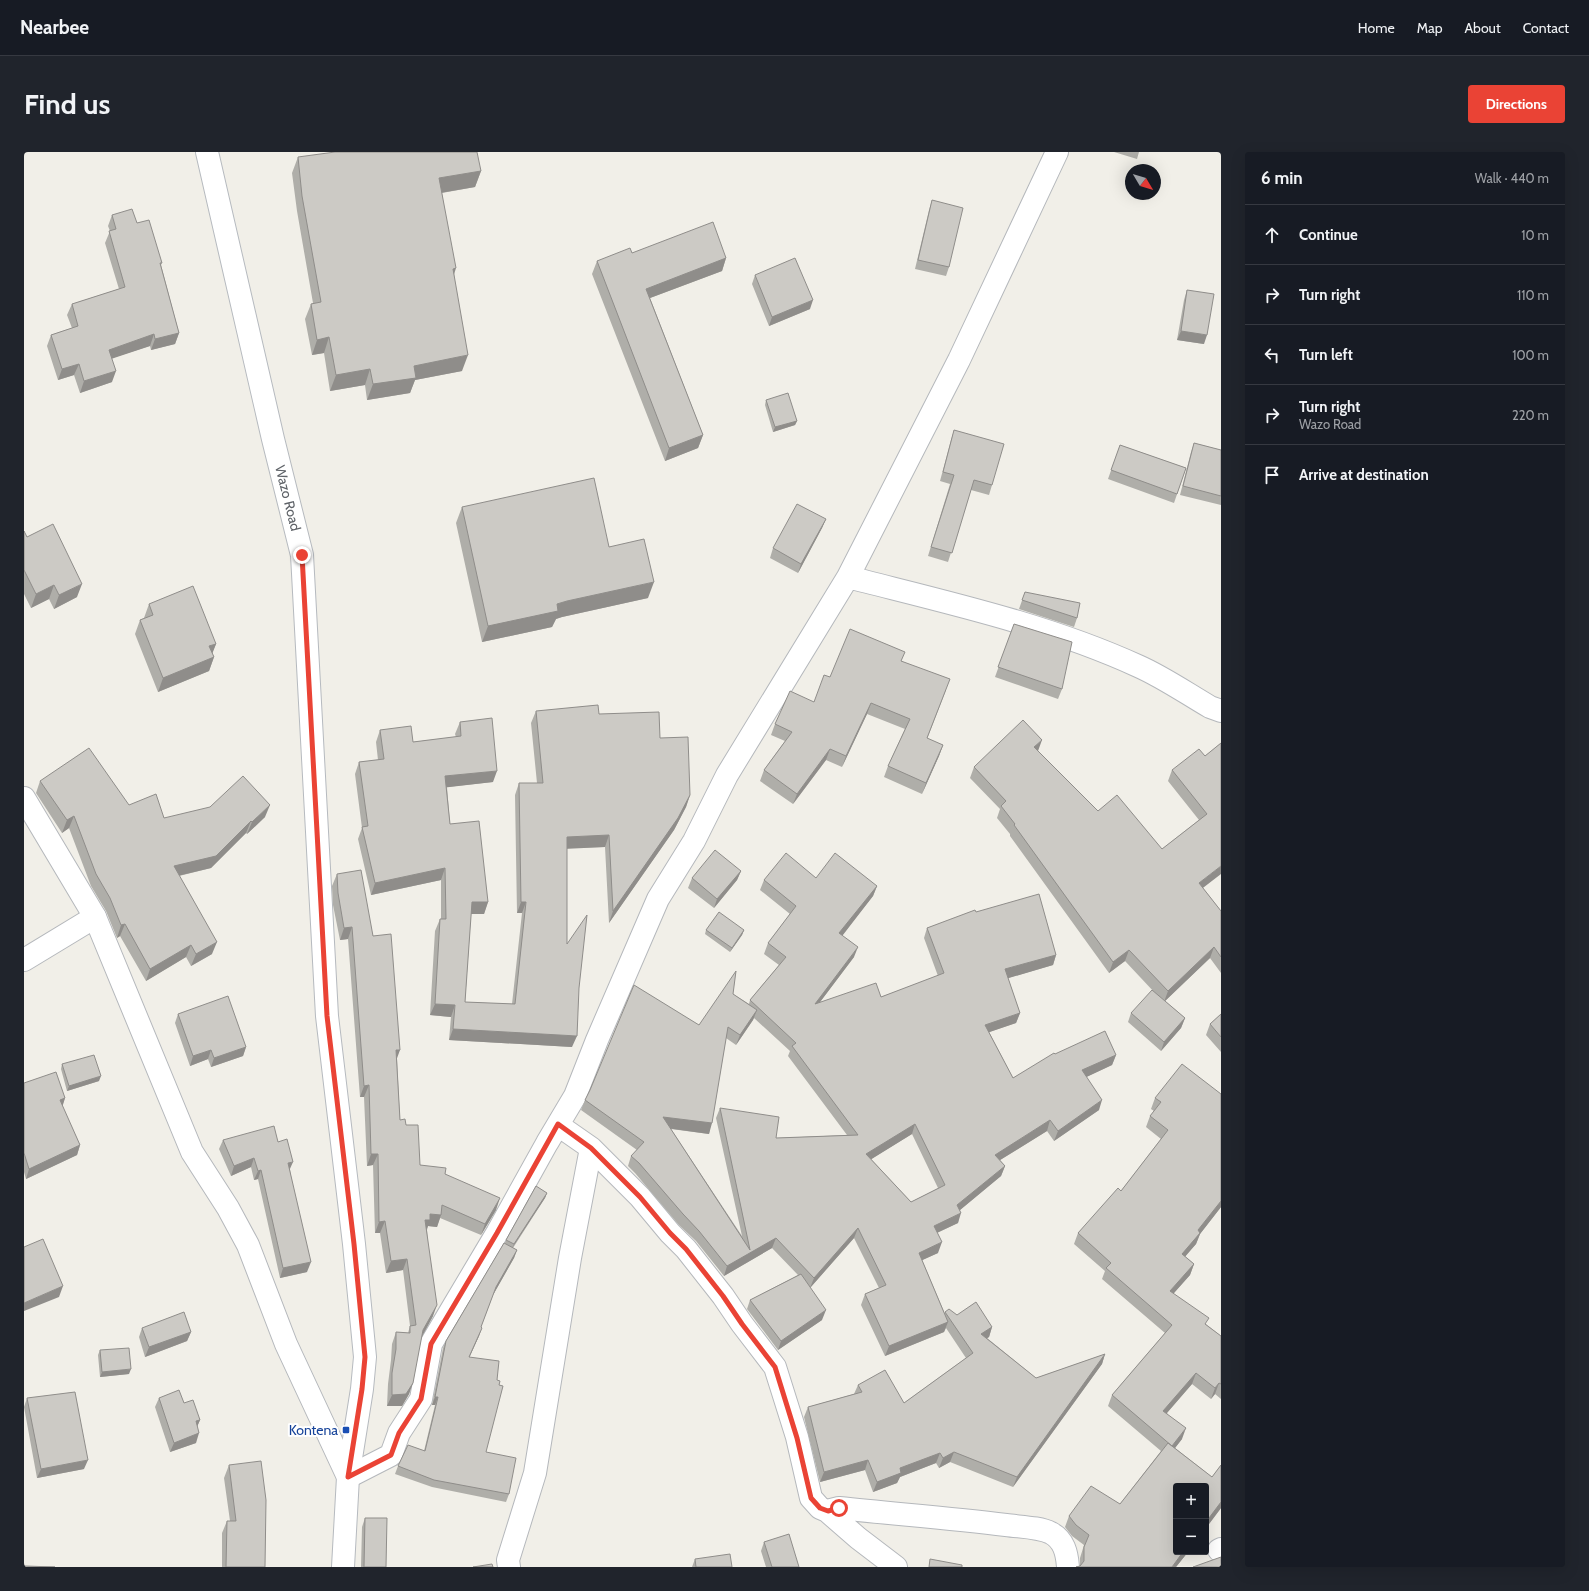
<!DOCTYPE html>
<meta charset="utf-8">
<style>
body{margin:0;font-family:Cabin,sans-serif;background:#20242c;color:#f1f3f6}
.controls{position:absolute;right:12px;bottom:12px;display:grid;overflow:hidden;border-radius:4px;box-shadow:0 4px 16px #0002}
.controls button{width:36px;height:36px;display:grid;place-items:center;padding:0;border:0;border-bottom:1px solid #363941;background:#171b24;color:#f1f3f6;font:20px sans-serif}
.compass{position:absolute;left:1101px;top:12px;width:36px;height:36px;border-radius:50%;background:#171b24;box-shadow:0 4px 16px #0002;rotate:128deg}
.stop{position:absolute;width:12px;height:12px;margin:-9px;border:3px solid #ea4335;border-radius:50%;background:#fff}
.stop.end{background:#ea4335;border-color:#fff;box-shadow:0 1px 4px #0008}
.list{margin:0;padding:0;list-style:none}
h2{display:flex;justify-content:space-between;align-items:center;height:52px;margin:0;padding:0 16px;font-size:17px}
h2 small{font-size:13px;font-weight:400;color:#9ea1a6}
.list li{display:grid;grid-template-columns:26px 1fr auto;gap:12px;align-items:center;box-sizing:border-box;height:60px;padding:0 16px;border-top:1px solid #363941}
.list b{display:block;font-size:15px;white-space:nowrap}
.list p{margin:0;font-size:13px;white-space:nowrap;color:#9ea1a6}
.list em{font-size:13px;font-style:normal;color:#9ea1a6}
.icon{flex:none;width:22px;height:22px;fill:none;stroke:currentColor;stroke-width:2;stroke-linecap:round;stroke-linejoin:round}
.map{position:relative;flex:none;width:1197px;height:1415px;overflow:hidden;border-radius:4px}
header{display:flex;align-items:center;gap:24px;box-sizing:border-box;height:56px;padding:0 20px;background:#171b24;border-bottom:1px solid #363941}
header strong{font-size:19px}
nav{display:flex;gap:22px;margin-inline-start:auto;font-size:14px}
.intro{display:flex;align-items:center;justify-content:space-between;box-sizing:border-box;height:96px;padding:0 24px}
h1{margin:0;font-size:28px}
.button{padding:10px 18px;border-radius:4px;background:#ea4335;color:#fff;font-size:14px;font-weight:700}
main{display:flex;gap:24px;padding:0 24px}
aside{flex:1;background:#171b24;border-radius:4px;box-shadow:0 4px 16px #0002}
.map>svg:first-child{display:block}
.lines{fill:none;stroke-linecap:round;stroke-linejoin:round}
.minor-casing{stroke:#b5b8bc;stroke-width:24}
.tertiary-casing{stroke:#b5b8bc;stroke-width:24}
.secondary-casing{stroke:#b6babf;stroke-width:24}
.minor{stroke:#fff;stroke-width:22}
.tertiary{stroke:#fff;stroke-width:22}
.secondary{stroke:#fff;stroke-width:22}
.wall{fill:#afaea9;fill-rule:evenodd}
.shaded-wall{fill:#8f8d8a}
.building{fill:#cccac5;stroke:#8f8d8a;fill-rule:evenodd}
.route{stroke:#ea4335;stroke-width:5}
.transit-dot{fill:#1a4fb4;stroke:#fff;stroke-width:1.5}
.labels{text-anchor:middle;stroke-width:4;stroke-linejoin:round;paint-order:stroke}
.street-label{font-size:14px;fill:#5f6368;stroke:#fff}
.transit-label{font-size:14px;fill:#164399;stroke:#fff;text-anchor:end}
</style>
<header>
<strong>Nearbee</strong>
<nav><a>Home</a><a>Map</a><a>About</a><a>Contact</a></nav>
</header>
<div class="intro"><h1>Find us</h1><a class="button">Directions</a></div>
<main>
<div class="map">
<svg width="1197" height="1415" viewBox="0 0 1197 1415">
<rect width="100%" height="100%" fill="#f1efe8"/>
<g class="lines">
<g class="minor-casing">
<path id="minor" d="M824 425C921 450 1022 472 1114 514 1139 525 1162 541 1186 555L1197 559
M0 808 71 765
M534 973 567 996 616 1045 646 1081 662 1097 699 1144 718 1172 751 1215 773 1285 787 1346 796 1356 803 1359 815 1356C871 1362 927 1366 982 1373 996 1375 1015 1375 1027 1381 1040 1388 1043 1401 1044 1415
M324 1325 367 1303 375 1281 397 1247 407 1192 473 1081 523 991 551 944 573 888 634 747 670 689 703 623 824 425 935 208 1033 0
M803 1359 834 1386 872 1415
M1195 1398 1197 1397
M485 1415 484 1408 511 1321 546 1106 567 996"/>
</g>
<g class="tertiary-casing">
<path id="tertiary" d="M0 646 71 765 168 1000 204 1056 224 1093 262 1192 324 1325"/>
</g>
<g class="secondary-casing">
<path id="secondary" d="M183 0 249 287 278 403 303 864 330 1092 341 1205 338 1237 324 1325 319 1415"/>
</g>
<use href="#minor" class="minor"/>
<use href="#tertiary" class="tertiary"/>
<use href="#secondary" class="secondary"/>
</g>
<path class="wall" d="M1090 0H1115L1113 7Z
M274 5 457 19 451 35 418 41 430 122 438 219 391 228 386 241 343 248 341 233 306 239 300 201 288 203 281 167 287 152 289 151 273 59 268 21Z
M908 48 925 115 922 124 891 117 905 58Z
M88 63 113 71 138 111 137 113 155 181 151 192 127 198 126 194 88 206V230L56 241 50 223 34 228 23 194 27 183 48 176 43 163 48 152 95 137 81 91 86 79 84 74Z
M608 101 702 106 698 119 626 146 679 283 674 296 641 309 568 122 573 109Z
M731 123 786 157 745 174 728 132Z
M1163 138 1180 192 1153 188 1160 148Z
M742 248 773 269 771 273 749 280 741 253Z
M930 278 968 333 965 343 947 338 924 410 904 404 926 332 916 329 927 288Z
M1170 291 1197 298V353L1156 343 1167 300Z
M1096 293 1162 316 1150 351 1084 327Z
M438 355 585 395 624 446 538 465 532 467 528 475 458 490 432 371Z
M802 367 798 376 774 421 746 406 749 396Z
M0 379 3 385 53 445 30 457 25 447 7 456 0 442Z
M1001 440 1053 466 1050 475 995 457Z
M125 452 192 492 188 501 190 505 185 519 134 540 111 482 116 468 120 466Z
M990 472 1038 537 1034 547 971 525Z
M878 509 922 538 903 587 919 593 915 604 898 642 860 625 864 614 881 577 843 562 818 615 802 608 769 652 736 629 740 618 761 589 747 583 751 572 790 550 806 525Z
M512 559 575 562 636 586 666 643 662 655 650 678 585 771 581 695 543 696V792L548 895 425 888 427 865 406 863 411 779 416 767H417V728L347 743 334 687 338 676 331 622 335 610 354 608 352 590 356 578 389 590 432 585 431 582 436 570 469 630 423 635 426 672 464 750 460 762H447L441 850 488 852 498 761H493L491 643 495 631H513L507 571Z
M1197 591 1179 736 1197 759V821L1186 806 1141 849 1161 866 1157 876 1137 899 1104 870 1107 861 1131 841 1101 809 1085 821 986 684V682L973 666 976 657 946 626 950 615 1014 599 1074 659 1138 697 1175 668 1144 629 1148 618 1181 604Z
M16 629 105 653 140 666 241 665 223 682 222 681 187 716 155 724 188 802 167 814 162 805 122 829 96 784 93 786 82 759 67 734 45 676 38 681 12 641Z
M717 719 713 728 690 756 664 736 668 726Z
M313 722 349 784 373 907 376 968 382 973 396 1013 421 1022 472 1058 457 1083 416 1066 413 1075 404 1074 403 1078 409 1164 398 1184 385 1242 378 1254H363L364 1232 367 1208 368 1192 372 1180 384 1181 386 1174 379 1118 362 1121 356 1081H351L349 1013 343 1014 340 945H336L324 787 316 788 309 753 308 734Z
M792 726 853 734 849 744 818 783 830 805 796 850 857 845 914 824 900 786 903 776 952 760 1032 803 1029 813 984 826 996 861 992 871 965 880 989 926 1031 902 1092 903 1088 913 1062 925 1075 958 1030 989 1023 979 976 1008 981 1014 977 1024 936 1058 934 1071 913 1081 914 1101 898 1108 921 1162V1160L933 1163 968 1175 965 1185 963 1186 1012 1226 1081 1202 1078 1212 989 1335 926 1310 915 1316 912 1311 876 1325 873 1331 849 1340 841 1318 796 1330 780 1265 784 1255 830 1242 834 1233 880 1251 942 1206 922 1176 920 1180 861 1204 837 1153 841 1142 855 1136 830 1086 786 1136 798 1168 754 1198 723 1157 726 1148 774 1123 748 1096 700 1124 672 1089 655 1073 611 1021 604 1014 607 1004 613 998 557 958 561 948 675 873 709 842 725 852 726 848 755 813 740 802 744 791 766 762 736 738 740 728ZM730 866 766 899 764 904 823 983 752 986 696 956 692 966 718 1084 647 977 685 982 702 886 712 893 729 868ZM888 982 914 1036 887 1050 847 1007Z
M682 778H720L718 783 706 800 681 782Z
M154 862 222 895 219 904 187 915 184 907 166 914 151 871Z
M1197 862V900L1182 883 1186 872Z
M38 912 75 929 43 939 37 917Z
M0 931 41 946 38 954 56 993 53 1003 2 1027 0 1020Z
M1197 942V1055L1176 1082 1172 1092 1161 1104 1170 1112 1166 1123 1149 1142 1183 1173 1197 1184V1247L1191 1242 1187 1247 1168 1232 1143 1261 1158 1287 1151 1296 1188 1325 1197 1313V1356L1182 1376V1334L1152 1400H1164L1152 1415H1052L1056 1414V1406L1060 1393 1048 1384 1041 1375 1045 1364 1096 1352 1137 1299 1084 1254 1088 1243 1141 1181 1078 1127 1081 1119 1050 1092 1054 1081 1097 1039 1137 987 1122 975 1126 964 1130 959 1127 957 1131 946Z
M199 988 254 990 266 1018 283 1120 256 1126 234 1027 230 1028 227 1015 207 1024 195 997Z
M523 1041 521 1046 489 1096 493 1098 490 1106 469 1143 457 1175 455 1184 445 1205 462 1300 485 1342 482 1350 408 1335 371 1322 374 1314 400 1299 411 1253H408L419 1196 422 1189 481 1091 482 1088Z
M118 1176 167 1180 163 1189 121 1205 115 1185Z
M76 1198 105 1222 76 1225 74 1203Z
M3 1246 60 1317 13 1326 0 1255Z
M135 1246 160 1251 176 1268 173 1275 172 1291 146 1300 131 1255Z
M205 1313 241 1415H198V1381L203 1369H206L200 1326Z
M341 1366 362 1415H337L338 1375Z
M740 1390 775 1415H742L737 1399Z
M671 1407 708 1415H668Z"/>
<path class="shaded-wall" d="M457 19 451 35 410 42 415 26Z
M702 106 698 119 618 149 622 137Z
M432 116 427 132 429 117Z
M789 148 786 157 745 174 748 165Z
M1157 179 1183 183 1180 192 1153 188Z
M155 181 151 192 127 198 131 187Z
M130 182 126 194 81 209 85 198Z
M305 185 300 201 288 203 293 188Z
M444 203 438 219 391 228 386 241 343 248 349 232 390 214Z
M55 212 50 223 34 228 38 217Z
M346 217 341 233 306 239 312 223Z
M92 219 88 230 56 241 60 229Z
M773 269 771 273 749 280 751 275Z
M679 283 674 296 641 309 645 296Z
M802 367 798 376 774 421 777 412Z
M630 430 624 446 538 465 532 467 528 475 458 490 464 474 543 449Z
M58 432 53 445 30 457 35 443Z
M30 433 25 447 7 456 12 442Z
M192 492 187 505 185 494Z
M190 505 185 519 134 540 139 526Z
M847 551 843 562 818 615 822 604Z
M1018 588 1014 599 1010 595Z
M919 593 915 604 898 642 902 631Z
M806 597 802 608 769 652 773 642Z
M473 619 469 630 417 636 421 624Z
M666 643 662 655 650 678 585 771 589 759Z
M246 653 241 665 223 682 228 670Z
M50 664 45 676 38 681 43 668Z
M227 669 222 681 187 716 145 726 150 714Z
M585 683 581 695 539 697 543 685Z
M1197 714V722L1171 742 1175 731Z
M421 716 417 728 347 743 351 731Z
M717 719 713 728 690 756 693 747Z
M853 734 849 744 812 792 815 781Z
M448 750H464L460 762H443Z
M497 750H502L498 761H493Z
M101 772 96 784 93 786 97 773Z
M328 775 324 787 316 788 320 776Z
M720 778 718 783 706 800 708 796Z
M193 790 188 802 167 814 172 802Z
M167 793 162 805 122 829 126 817Z
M834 795 830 805 787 862 791 852Z
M1190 795 1186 806 1140 850 1144 839Z
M1105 798 1101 809 1085 821 1089 810Z
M1032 803 1029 813 978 828 981 817Z
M411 852 431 853 427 865 406 863Z
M733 858 729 868 712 893 716 883Z
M996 861 992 871 957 883 961 873Z
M1161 866 1157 876 1137 899 1140 890Z
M429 877 553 884 548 895 425 888Z
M222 895 219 904 187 915 190 906Z
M187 898 184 907 166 914 169 904Z
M372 898H376L372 909Z
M1092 903 1088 913 1054 929 1058 918Z
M77 924 75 929 43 939 45 934Z
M345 933 340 945H336L340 934Z
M41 946 38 956 36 948Z
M1078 948 1075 958 1030 989 1034 979Z
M639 965 688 971 685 982 635 975Z
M1026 968 1023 979 968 1013 971 1003Z
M891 972 888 982 838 1013 842 1002Z
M56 993 53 1003 2 1027 5 1017Z
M347 1002H354L349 1013 343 1014Z
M230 1006 227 1015 207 1024 210 1014Z
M269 1010 265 1019 264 1011Z
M981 1014 977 1024 930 1063 933 1053Z
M237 1018 234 1027 230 1028 234 1019Z
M523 1041 521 1046 488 1096 490 1092Z
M476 1046 472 1058 457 1083 461 1072Z
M1197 1049V1055L1176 1082 1172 1092 1154 1113 1158 1102 1174 1078Z
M937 1061 934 1071 906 1084 910 1074Z
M406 1062 417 1063 413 1075 404 1074 402 1079 401 1068Z
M361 1069 356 1081H351L355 1070Z
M834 1076 830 1086 786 1136 790 1126Z
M752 1086 748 1096 700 1124 703 1114Z
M918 1090 914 1101 892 1111 895 1101Z
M493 1098 490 1106 469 1143 472 1135Z
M383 1107 379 1118 362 1121 367 1109Z
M287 1110 283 1120 256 1126 259 1116Z
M1170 1112 1166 1123 1142 1150 1146 1139Z
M39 1134 35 1145 0 1159V1151Z
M413 1153 409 1164 395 1190 399 1178Z
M802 1158 798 1168 754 1198 757 1189Z
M924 1170 920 1180 861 1204 865 1194Z
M968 1175 965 1185 954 1192 957 1182Z
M458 1176 455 1184 442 1213 445 1205Z
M167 1180 163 1189 121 1205 125 1195Z
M1081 1202 1078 1212 989 1335 993 1325Z
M107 1217 105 1222 76 1225 78 1220Z
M1172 1221 1168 1232 1135 1270 1139 1259Z
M389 1231 385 1242 378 1254H363L368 1243Z
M1195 1231 1191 1242 1187 1247 1191 1236Z
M411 1245H414L411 1253H408Z
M176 1268 172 1277V1269Z
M1162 1276 1158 1287 1144 1305 1148 1294Z
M175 1281 172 1291 146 1300 150 1291Z
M930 1300 926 1310 915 1316 919 1306Z
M916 1301 912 1311 876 1325 873 1331 849 1340 853 1330 876 1316Z
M64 1308 60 1317 13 1326 17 1317Z
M844 1308 841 1318 796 1330 800 1320Z
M1197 1350V1356L1182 1376V1370Z
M1159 1400H1164L1152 1415H1148Z"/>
<path class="building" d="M311 0H453L457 19 415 26 432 116 429 117 444 203 390 214 392 226 349 232 346 217 312 223 305 185 293 188 287 152 297 150 278 44 274 5Z
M908 48 939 56 925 115 894 108Z
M108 57 113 71 125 68 138 111H136L155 181 131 187 130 182 85 198 92 219 60 229 55 212 38 217 27 183 54 174 48 152 101 135 85 79 92 77 88 63Z
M689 70 702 106 622 137 679 283 645 296 573 109 606 96 608 101Z
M771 106 789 148 748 165 731 123Z
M1163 138 1190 142 1183 183 1157 179Z
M764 241 773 269 751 275 742 248Z
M930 278 980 292 968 333 950 328 928 401 907 395 930 323 919 320Z
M1170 291 1197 298V344L1159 334Z
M1096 293 1162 316 1153 342 1087 318Z
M570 326 585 395 620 387 630 430 543 449 533 452 534 459 464 474 438 355Z
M773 352 802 367 777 412 749 396Z
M29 372 58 432 35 443 30 433 12 442 0 418V379L3 385Z
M169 434 192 492 185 494 190 505 139 526 116 468 129 463 125 452Z
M1001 440 1056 451 1053 466 998 448Z
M990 472 1048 490 1038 537 974 515Z
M826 477 881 500 877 509 926 527 903 586 919 593 902 631 864 614 886 567 847 551 822 604 806 597 773 642 740 618 768 580 751 572 766 539 790 550 800 523 806 525Z
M574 553 575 562 635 560 636 586 664 585 666 643 654 666 589 759 585 683 543 685V792L563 763 555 836 553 884 429 877 431 853 411 852 416 767H422L421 716 351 731 338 675 344 674 335 610 360 607 356 578 387 574 389 590 437 584 436 570 468 566 473 619 421 624 426 672 455 669 464 750H448L441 850 491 852 502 750H497L495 631H519L512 559Z
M999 568 1018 588 1010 595 1074 659 1093 643 1138 697 1183 662 1148 618 1175 597 1181 604 1197 591V714L1175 731 1197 759V805L1190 795 1144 839 1105 798 1089 810 990 673 991 672 977 654 982 649 950 615Z
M65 596 105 653 132 642 140 666 186 655 219 624 246 653 228 670 227 669 192 704 150 714 193 790 172 802 167 793 126 817 101 772 97 773 86 746 72 722 50 664 43 668 16 629Z
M691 698 717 719 693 747 668 726Z
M762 701 792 726 811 701 853 734 815 781 834 795 791 852 852 831 857 845 920 821 903 776 951 758 952 760 1015 742 1032 803 981 817 996 861 961 873 989 926 1030 901 1031 902 1081 879 1092 903 1058 918 1078 948 1034 979 1026 968 971 1003 981 1014 933 1053 937 1061 910 1074 918 1090 895 1101 924 1170 865 1194 841 1142 862 1133 834 1076 790 1126 752 1086 703 1114 675 1079 659 1062 615 1011 607 1004 620 990 561 948 566 938 610 833 675 873 712 819 709 842 733 858 716 883 704 875 688 971 639 965 726 1098 696 956 755 965 752 986 834 983 768 894 772 891 726 848 762 805 744 791 772 754 740 728ZM891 972 921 1033 887 1050 842 1002Z
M337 718 349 784 367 782 376 898H372L376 968 381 967 382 973H394L396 1013 422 1016 421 1022 476 1046 461 1072 418 1053 417 1063 406 1062V1068H401L413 1153 399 1178 389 1231 382 1242 368 1243V1221L372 1197V1180L386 1181V1174L392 1173 383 1107 367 1109 361 1069 355 1070 354 1002H347L345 933 340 934 328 775 320 776 314 741 313 722Z
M695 760 720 778 708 796 682 778Z
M1128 838 1161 866 1140 890 1107 861Z
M204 844 222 895 190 906 187 898 169 904 154 862Z
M1197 862V885L1186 872Z
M70 903 77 924 45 934 38 912Z
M1158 912 1197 942V1049L1174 1078 1176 1081 1158 1102 1170 1112 1146 1139 1185 1166 1181 1172 1197 1184V1232L1195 1231 1191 1236 1172 1221 1139 1259 1162 1276 1148 1294 1088 1243 1148 1173 1082 1116 1087 1111 1054 1081 1094 1036 1097 1039 1144 978 1126 964 1137 950 1131 946Z
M32 920 41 946 36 948 56 993 5 1017 0 1001V931Z
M250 974 254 990 263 987 269 1010 264 1011 287 1110 259 1116 237 1018 234 1019 230 1006 210 1014 199 988Z
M512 1034 523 1041 490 1092 482 1088Z
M19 1087 39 1134 0 1151V1095Z
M480 1091 493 1098 472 1135 457 1175 458 1176 445 1205 475 1209 473 1228 476 1229 475 1233 479 1234 462 1300 492 1306 485 1342 410 1328 374 1314 384 1293 401 1299 414 1245H411L422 1189Z
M777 1122 802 1158 757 1189 726 1148Z
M952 1150 968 1175 957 1182 1012 1226 1081 1202 993 1325 930 1300 919 1306 916 1301 876 1316 877 1321 853 1330 844 1308 800 1320 784 1255 838 1240 834 1233 861 1218 880 1251 949 1201 921 1160 925 1157 933 1163Z
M160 1160 167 1180 125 1195 118 1176Z
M105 1196 107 1217 78 1220 76 1198Z
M155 1238 160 1251 169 1248 176 1268 172 1269 175 1281 150 1291 135 1246Z
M51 1240 64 1308 17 1317 3 1246Z
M1144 1291 1188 1325 1197 1313V1350L1182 1370V1334H1152V1400H1159L1148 1415H1052L1056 1414 1060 1409V1395L1065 1383 1052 1373 1045 1364 1067 1334 1096 1352Z
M237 1309 242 1348 241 1415H202L203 1369H212L205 1313Z
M341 1366H363L362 1415H340Z
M765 1382 775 1415H748L740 1390Z
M706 1402 708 1415H672L671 1407Z
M1197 1405V1415H1169Z
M906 1407 938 1413V1415H905Z
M468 1412 469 1415H449Z
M1 1414 31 1415H1Z"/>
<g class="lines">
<path class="route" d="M278 403 303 864 330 1092 341 1205 338 1237 324 1325 367 1303 375 1281 397 1247 407 1192 473 1081 534 972 567 996 616 1045 646 1081 662 1097 699 1144 718 1172 751 1215 773 1286 787 1346 796 1356 804 1359 815 1356"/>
</g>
<rect class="transit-dot" x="318" y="1274" width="8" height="8" rx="2"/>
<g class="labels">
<g class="street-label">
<text transform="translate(264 346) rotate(76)" y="5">Wazo Road</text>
</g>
<g class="transit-label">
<text x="314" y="1283">Kontena</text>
</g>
</g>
</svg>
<div class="controls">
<button>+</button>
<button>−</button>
</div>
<svg class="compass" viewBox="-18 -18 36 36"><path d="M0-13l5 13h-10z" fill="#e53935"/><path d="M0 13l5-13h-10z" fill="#9ea1a6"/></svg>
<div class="stop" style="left:815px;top:1356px"></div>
<div class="stop end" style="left:278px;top:403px"></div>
</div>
<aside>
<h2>6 min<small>Walk · 440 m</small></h2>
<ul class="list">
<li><svg class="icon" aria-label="ahead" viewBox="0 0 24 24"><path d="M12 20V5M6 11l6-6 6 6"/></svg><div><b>Continue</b></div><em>10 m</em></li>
<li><svg class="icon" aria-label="right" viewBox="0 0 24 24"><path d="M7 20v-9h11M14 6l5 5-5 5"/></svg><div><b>Turn right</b></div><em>110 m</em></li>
<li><svg class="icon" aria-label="left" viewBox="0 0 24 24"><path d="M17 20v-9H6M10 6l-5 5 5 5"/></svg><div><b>Turn left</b></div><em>100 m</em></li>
<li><svg class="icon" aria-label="right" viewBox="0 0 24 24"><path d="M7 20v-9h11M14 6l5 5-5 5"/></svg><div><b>Turn right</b><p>Wazo Road</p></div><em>220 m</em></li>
<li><svg class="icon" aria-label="arrive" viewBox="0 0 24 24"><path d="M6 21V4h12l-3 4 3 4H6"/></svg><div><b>Arrive at destination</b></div></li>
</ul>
</aside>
</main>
